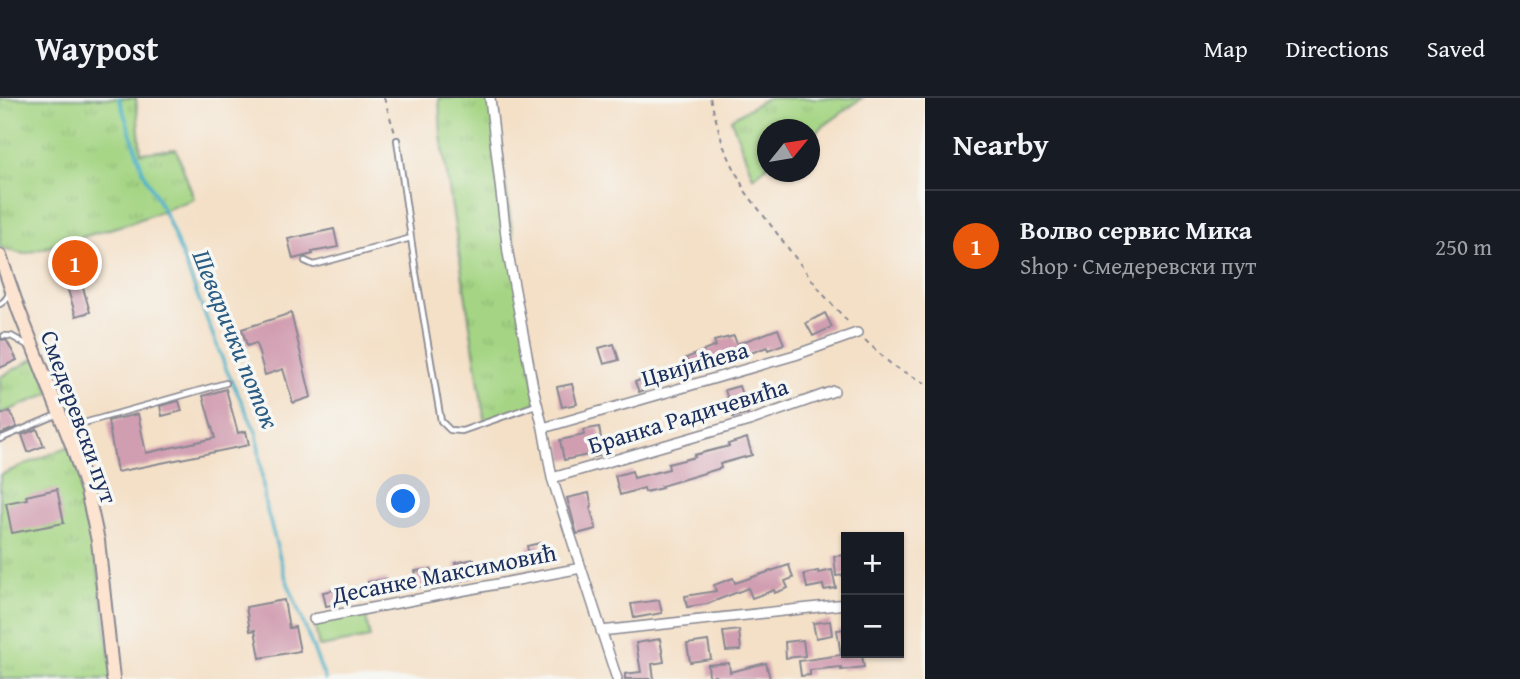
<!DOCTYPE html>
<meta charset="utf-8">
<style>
body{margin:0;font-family:"Gentium Book Plus",serif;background:#242831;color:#f1f3f6}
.controls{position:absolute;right:21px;bottom:21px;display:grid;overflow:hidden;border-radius:0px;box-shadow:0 2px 5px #0004}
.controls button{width:63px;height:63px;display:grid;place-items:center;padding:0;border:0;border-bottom:2px solid #363941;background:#171b24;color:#f1f3f6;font:35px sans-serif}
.compass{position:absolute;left:757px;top:21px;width:63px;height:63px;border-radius:50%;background:#171b24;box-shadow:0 2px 5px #0004;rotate:60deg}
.you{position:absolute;left:404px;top:404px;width:24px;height:24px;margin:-18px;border:5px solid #fff;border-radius:50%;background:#1a73e8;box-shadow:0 0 0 10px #1a73e833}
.badge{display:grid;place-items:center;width:46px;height:46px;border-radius:50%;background:#ea580c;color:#fff;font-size:23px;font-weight:700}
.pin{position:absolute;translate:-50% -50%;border:4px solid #fff;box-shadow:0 2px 7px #0006}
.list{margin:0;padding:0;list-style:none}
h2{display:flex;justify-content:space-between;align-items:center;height:91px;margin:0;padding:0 28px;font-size:30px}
h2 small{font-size:23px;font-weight:400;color:#9ea1a6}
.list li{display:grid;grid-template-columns:46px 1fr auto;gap:21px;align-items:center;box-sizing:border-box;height:112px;padding:0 28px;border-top:2px solid #363941}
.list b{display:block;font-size:26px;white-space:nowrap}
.list p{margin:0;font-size:23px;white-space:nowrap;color:#9ea1a6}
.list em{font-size:23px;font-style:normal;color:#9ea1a6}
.map{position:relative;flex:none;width:925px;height:581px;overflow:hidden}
header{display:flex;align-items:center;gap:42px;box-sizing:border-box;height:98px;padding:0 35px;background:#171b24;border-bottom:2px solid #363941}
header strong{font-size:33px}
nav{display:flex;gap:38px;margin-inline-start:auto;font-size:24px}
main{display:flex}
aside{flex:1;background:#171b24}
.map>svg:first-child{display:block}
.grass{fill:url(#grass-tufts);stroke:#608271;stroke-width:2}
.pitch{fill:#a5d584;stroke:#608271;stroke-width:2}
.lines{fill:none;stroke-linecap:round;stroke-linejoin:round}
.stream{stroke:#49b1c8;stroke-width:3.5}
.building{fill:#d19eb1}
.service-casing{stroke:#888892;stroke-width:8}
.minor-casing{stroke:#888892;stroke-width:12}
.secondary-casing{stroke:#888892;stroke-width:16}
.path{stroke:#888892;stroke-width:2;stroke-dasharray:5 5;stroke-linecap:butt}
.service{stroke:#fff;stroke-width:4.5}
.minor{stroke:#fff;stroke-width:9}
.secondary{stroke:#fde4d1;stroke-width:12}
.labels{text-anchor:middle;stroke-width:7;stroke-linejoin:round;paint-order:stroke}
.street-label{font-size:24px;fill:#1b2f5e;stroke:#f6f6f2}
.water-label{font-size:26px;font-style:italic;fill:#2b5c83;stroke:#f6f6f2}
</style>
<header>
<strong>Waypost</strong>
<nav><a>Map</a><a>Directions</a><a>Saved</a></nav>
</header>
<main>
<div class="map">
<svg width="925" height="581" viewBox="0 0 925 581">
<defs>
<pattern id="grass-tufts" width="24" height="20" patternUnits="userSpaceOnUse" patternTransform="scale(1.75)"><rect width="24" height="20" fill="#a5d584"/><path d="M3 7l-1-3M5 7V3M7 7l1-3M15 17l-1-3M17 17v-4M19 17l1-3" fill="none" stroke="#8db774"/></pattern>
</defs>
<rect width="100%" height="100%" fill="#f6f6f2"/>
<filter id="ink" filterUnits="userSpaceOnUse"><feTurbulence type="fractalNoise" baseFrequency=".0143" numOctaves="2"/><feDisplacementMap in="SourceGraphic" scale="14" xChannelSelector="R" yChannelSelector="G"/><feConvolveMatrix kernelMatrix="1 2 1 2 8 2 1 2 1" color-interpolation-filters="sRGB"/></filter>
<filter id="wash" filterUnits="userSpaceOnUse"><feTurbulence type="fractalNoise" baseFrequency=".00686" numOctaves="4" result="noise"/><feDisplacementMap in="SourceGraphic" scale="28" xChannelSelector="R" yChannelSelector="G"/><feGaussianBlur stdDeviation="1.57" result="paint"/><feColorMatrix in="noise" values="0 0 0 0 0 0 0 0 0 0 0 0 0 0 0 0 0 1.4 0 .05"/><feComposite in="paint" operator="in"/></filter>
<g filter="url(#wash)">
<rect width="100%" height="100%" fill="#f4e0c7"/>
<path class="grass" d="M0 0H136L141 55 176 51 194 101 130 125 24 156 0 150Z
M439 0H493L537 306 485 325 441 38Z
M767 0H862L810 38V32H768L767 68 753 79 731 21Z
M37 259 51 295 0 316V279Z
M72 347 87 393 113 581H0V377Z"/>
<path class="pitch" d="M365 514 370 540 319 549 314 524Z"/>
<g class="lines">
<path class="stream" d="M119 0 143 73 168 122 227 273 257 336 265 405 284 475 325 581"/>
</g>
<g id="blocks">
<path class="building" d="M334 131 338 149 312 154 313 156 293 161 288 141Z
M88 153 92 168 78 172 90 214 76 218 63 176 61 177 57 162Z
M291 215 311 299 293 305 283 271 265 277 256 245 247 248 242 231Z
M825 215 832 229 813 238 806 225Z
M778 231 784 246 768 252 767 249 748 256 715 265V268L692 277 686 260 716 248 714 243 734 238 737 246Z
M0 241 7 243 17 262 0 270Z
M614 246 619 262 604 266 599 250Z
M652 277 656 288 639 294 635 284Z
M572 286 577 306 562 309 557 289Z
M739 288 748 315 733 319 725 292Z
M226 291 238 335 246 333 249 347 117 374 108 323 138 316 146 355 215 340 203 298Z
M179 303 182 313 162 318 160 308Z
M10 313 17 329 0 336V317Z
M599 329 604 357 589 360 588 357 564 362 560 342 584 337 583 332Z
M37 331 44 348 28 354 22 337Z
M747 340 752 357 720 366 721 370 661 388 662 390 645 394 644 390 620 397 615 378 632 373 634 380 669 371 668 366 695 359 694 357 729 348 728 346Z
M57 391 64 425 12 435 6 405 27 401 26 398Z
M589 395 592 409H590L596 431 577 436 567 400Z
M540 445 543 458 530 461 527 448Z
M846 457V477L836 478 834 458Z
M474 461 478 479 459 483 455 465Z
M789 467 793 480 785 483 788 490 775 495 774 492 752 500 748 490 707 506 687 509 685 498 716 493 714 487 733 480 735 485Z
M431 471 434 486 418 489 415 473Z
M832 472 836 490 824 492 823 487 807 490 804 476 818 473 819 475Z
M387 481 390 496 371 499 368 484Z
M339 491 342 505 326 508 323 494Z
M284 502 289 530 295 529 300 553 260 560 255 532 250 533 246 509Z
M659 502 662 515 634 520 631 506Z
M830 523 832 537 816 540 813 525Z
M846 531V558L862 557 864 569 841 572V569L810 572V577L801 578 799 563 841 557 837 532Z
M739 532 741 552 726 553 723 534Z
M660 541 664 564 652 566 654 581H625V576L641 574 636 545Z
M803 542 805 558 786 560 785 544Z
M708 543 711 561 690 564 687 546Z
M729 565 730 574 766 565 770 581H716V578H709L708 567Z"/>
</g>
</g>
<g filter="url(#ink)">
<use href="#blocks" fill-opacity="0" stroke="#888892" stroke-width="2"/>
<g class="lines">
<g class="service-casing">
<path id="service" d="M397 42 416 175 441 323 450 332 462 333 536 307
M305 163 314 167 411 140
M0 206C5 203 8 200 9 194
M4 238H11L29 248
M66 330 226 285
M0 341 59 316"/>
</g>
<g class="minor-casing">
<path id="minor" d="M490 0 508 155 533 289 543 330 552 380 617 581
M543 330 795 257 857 235
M552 380 749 323 834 293
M314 521 581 470
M601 533 846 506"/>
</g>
<g class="secondary-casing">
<path id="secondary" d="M0 158 19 213 72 347 87 393 98 443 113 581"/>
</g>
<path class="path" d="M384 0 395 35
M710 0 723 47 745 93 822 195 849 225
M865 242 893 268 925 285"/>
<use href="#service" class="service"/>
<use href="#minor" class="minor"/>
<use href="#secondary" class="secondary"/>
</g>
</g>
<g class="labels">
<g class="street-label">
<text transform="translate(695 266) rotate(-16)" y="8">Цвијићева</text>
<text transform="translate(688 318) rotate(-17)" y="8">Бранка Радичевића</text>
<text transform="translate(79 319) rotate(70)" y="8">Смедеревски пут</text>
<text transform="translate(444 476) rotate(-11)" y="8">Десанке Максимовић</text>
</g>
<g class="water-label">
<text transform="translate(236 241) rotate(68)" y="9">Шеварички поток</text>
</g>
</g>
</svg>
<div class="controls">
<button>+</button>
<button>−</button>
</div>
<svg class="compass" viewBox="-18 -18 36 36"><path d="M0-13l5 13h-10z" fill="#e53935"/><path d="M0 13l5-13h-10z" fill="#9ea1a6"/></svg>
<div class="you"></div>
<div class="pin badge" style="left:75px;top:165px">1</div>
</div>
<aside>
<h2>Nearby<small></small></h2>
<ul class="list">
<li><span class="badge">1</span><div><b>Волво сервис Мика</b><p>Shop · Смедеревски пут</p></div><em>250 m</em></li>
</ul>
</aside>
</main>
